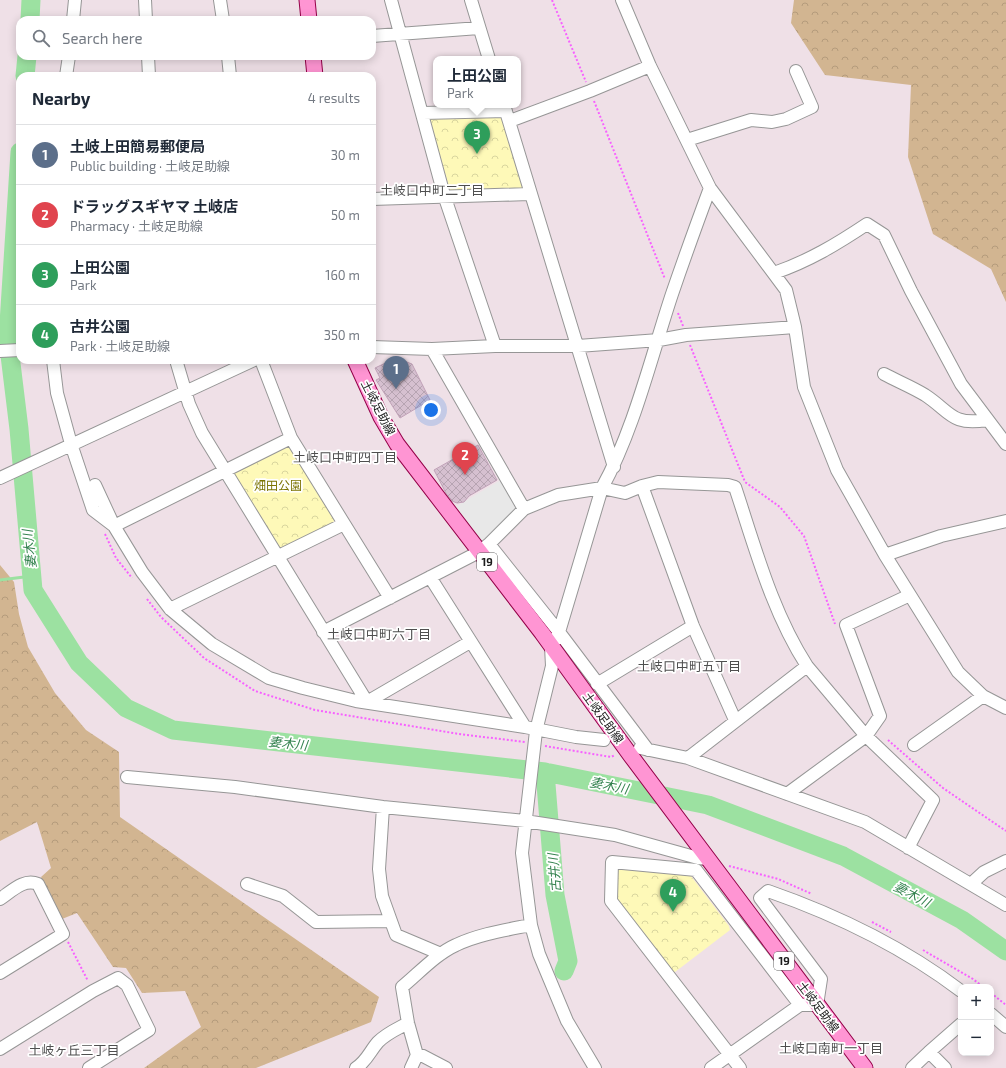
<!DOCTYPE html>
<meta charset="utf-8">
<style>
body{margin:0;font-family:"Exo 2","Noto Sans JP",sans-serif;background:#f2f2f3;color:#1f2937}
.controls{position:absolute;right:12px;bottom:12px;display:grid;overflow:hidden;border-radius:8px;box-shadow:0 2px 10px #0003}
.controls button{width:36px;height:36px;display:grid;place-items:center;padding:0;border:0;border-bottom:1px solid #e0e1e3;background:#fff;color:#1f2937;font:20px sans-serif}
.you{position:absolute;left:431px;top:410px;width:14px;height:14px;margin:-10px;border:3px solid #fff;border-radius:50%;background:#1a73e8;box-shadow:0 0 0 6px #1a73e833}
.badge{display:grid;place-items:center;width:26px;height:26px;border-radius:50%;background:#db2777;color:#fff;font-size:13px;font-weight:700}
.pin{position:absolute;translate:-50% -33px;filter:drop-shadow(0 1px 2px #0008)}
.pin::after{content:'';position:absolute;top:21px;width:14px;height:12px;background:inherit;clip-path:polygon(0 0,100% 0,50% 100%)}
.popup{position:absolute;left:433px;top:56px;width:88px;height:52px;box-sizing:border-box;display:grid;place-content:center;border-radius:8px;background:#fff;filter:drop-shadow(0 1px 3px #0005);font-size:13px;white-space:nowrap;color:#747a83}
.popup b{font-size:15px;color:#1f2937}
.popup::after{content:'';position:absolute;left:50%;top:100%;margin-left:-8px;border:8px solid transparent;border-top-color:#fff}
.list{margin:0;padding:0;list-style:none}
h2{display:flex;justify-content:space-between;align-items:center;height:52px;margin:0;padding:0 16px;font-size:17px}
h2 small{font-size:13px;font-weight:400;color:#747a83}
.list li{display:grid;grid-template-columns:26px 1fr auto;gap:12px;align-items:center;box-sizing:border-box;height:60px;padding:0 16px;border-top:1px solid #e0e1e3}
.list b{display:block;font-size:15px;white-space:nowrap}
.list p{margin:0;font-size:13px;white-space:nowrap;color:#747a83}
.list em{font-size:13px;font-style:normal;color:#747a83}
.icon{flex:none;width:22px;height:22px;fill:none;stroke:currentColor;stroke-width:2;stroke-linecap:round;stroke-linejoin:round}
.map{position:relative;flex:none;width:1006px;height:1068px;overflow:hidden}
.search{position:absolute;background:#fff;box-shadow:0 2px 10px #0003;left:16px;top:16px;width:360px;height:44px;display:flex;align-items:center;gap:10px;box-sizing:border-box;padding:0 14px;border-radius:12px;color:#747a83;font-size:15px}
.panel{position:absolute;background:#fff;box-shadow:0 2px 10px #0003;left:16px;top:72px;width:360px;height:292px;border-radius:12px}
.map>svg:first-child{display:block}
.forest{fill:url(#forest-crowns)}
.park{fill:url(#park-crowns)}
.parking{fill:#e8e8e8}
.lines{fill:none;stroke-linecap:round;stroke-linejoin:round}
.stream{stroke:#9ce1a1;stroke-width:3}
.river{stroke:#9ce1a1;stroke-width:19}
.building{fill:url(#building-cross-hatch);stroke:#c1a2b8}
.minor-casing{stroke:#969696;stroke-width:14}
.major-casing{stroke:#940048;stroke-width:17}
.path{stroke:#f761ff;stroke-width:2;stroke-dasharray:2 2;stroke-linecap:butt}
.minor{stroke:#fff;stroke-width:12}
.major{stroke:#ff95d3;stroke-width:15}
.labels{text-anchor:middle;stroke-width:3.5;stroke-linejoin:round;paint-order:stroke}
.shield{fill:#fff;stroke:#606060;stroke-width:1}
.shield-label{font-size:11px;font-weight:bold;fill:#1c1c1c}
.street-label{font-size:12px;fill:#1c1c1c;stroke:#fff}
.park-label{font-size:12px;fill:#7c7403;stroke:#fff}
.neighbourhood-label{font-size:13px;fill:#4f4f4f;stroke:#fff}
.water-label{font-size:13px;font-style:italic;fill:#33824e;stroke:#fff}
</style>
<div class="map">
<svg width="1006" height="1068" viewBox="0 0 1006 1068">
<defs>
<pattern id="forest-crowns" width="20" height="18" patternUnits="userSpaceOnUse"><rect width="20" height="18" fill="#d2b591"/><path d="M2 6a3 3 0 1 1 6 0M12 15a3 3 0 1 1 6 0" fill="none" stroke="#b49b7c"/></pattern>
<pattern id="park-crowns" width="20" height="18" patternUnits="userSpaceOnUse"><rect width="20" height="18" fill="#fef9b8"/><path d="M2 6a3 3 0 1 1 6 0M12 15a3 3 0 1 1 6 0" fill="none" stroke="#d9d59e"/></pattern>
<pattern id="building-cross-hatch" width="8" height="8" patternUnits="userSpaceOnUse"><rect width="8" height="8" fill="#d6c0d0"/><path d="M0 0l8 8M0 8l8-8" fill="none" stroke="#b7a4b2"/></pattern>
</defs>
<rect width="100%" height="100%" fill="#efe0e7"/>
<path class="forest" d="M794 0H1006V302L991 269 933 234 908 157 911 85 825 75 791 23Z
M0 565 14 582 19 614 28 647 55 693 86 730 119 752 120 817 379 997 371 1022 256 1068H144L201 1027 185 991 142 993 126 968 113 967 77 913 62 919 41 877 51 868 37 822 0 841Z"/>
<path class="park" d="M503 116 525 189 453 193 450 190 429 118Z
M286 444 291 447 334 520 333 524 283 549 279 548 233 473Z
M617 869 691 876 729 926 730 930 675 972H672L617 899Z"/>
<path class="parking" d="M501 480 520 509 482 545 455 507Z"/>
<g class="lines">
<path class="stream" d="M0 580 32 576"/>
<path class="river" d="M30 20 31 0
M25 76 27 56
M20 152 8 339 19 429 33 590 79 663 126 708 173 730 545 772 708 805 843 856 962 920 1006 951
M545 772 555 895 568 961 564 971"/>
</g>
<path class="building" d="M396 358 412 364 430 400 400 418 376 380 380 378 375 368Z
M478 445 497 480 469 496 464 502 457 503 452 501 447 495 434 470Z"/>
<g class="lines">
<g class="minor-casing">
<path id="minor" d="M145 0 146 20
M220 0 223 20
M391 0 444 195 495 346
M471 0 489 59
M622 0 650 66 710 188 786 290 795 327 804 387 837 470 885 555 958 672 983 696 1006 708
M73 20 75 0
M372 36 479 28
M148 56 149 76
M228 56 230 76
M66 76 69 56
M504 105 614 467
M423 113 506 111
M510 121 590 91 650 66
M687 140 751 120 772 122 786 119 812 107 796 71
M372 199 529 194
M774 273C809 261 837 244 867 224L884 235 911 291 961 384 1006 444
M372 347 432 349 495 346H578L659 340 686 335 795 327
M432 349 524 509
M0 351 20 350
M53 360 57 393 71 444 93 510 114 526 142 572 170 609 212 644 269 678 303 688 356 701 525 727 576 737 604 740
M176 360 189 404 202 433 367 702 470 642
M261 360 291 438 390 598
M884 374C897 381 912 387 925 395 951 412 951 426 987 420
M0 478 254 360
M95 485 114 526 291 438
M642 486 693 626 735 720
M489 544 559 632 648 750
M885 555 941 536 1006 521
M430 577 525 727
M170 609 344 524
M323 632 479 552 489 544 524 509 558 495 602 488 625 493 642 486 658 482 728 485 735 487C755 547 772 612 807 666L688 758
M807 666 866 736 933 800 908 848
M597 684 693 626
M914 745 983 696
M640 748 688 758 865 822 1006 905
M127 777 235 787 383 807 525 821 615 835 698 858 709 859
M787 794 866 736 880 716 846 625 910 595
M383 807 379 869 382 896 396 935 441 954
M247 884 283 896 316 922 391 921
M971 884 984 872 1006 861
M0 899C12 891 24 878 38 884L63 934 0 973
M991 1014 1006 1027
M0 1049 93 991 118 978 127 985 149 1030 89 1068
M929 1052 961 1024
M417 1055 423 1056 446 1068
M356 1068C367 1061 370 1051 378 1042 387 1033 397 1029 408 1023
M411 1068 417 1055 408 1023 402 987C419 973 436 954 456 945 479 934 506 930 531 925
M595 1068 567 1021 539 954 531 925 522 853 536 731 552 666 551 647 559 632 602 488C634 430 651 357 672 294 684 259 697 223 710 188
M711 1068 800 1005H817L821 979 760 898 768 891C837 915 903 947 961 991
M740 1068 611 901 612 862 696 870 800 1005
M912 1068 929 1052 945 1068"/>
</g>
<g class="major-casing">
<path id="major" d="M307 0 309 20
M313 56 315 76
M355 360 381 417 397 444 542 633 631 756 865 1068"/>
</g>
<path class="path" d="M552 0 586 82
M594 101 665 279
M678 313 683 326
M690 345 745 482 780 507 804 536 835 624
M105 534 116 558 132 578
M147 599 161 617 204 658 255 691 315 710 459 734 525 742
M888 740 943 788 1006 831
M545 746 611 757 615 755
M729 866 778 879 812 894
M872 922 891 932
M68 942 88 981
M923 950 973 979 983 987
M991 993 1006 1005"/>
<use href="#minor" class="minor"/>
<use href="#major" class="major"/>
</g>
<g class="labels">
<g class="shield">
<rect x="477" y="553" width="20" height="18" rx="3"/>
<rect x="774" y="952" width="20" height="18" rx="3"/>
</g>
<g class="shield-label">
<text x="487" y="566">19</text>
<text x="784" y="965">19</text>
</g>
<g class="street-label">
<text transform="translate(378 408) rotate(63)" y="4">土岐足助線</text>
<text transform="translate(603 718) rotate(54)" y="4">土岐足助線</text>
<text transform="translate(818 1007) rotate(53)" y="4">土岐足助線</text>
</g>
<g class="park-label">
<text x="278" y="490">畑田公園</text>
</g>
<g class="neighbourhood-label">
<text x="432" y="195">土岐口中町二丁目</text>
<text x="345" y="462">土岐口中町四丁目</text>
<text x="379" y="639">土岐口中町六丁目</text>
<text x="689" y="671">土岐口中町五丁目</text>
<text x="831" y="1053">土岐口南町一丁目</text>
<text x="74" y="1055">土岐ヶ丘三丁目</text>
</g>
<g class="water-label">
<text transform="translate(29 549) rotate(-96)" y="5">妻木川</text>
<text transform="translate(288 743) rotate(6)" y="5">妻木川</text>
<text transform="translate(609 785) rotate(11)" y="5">妻木川</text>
<text transform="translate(554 873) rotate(-95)" y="5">古井川</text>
<text transform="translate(912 894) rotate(28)" y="5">妻木川</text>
</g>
</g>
</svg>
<div class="controls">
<button>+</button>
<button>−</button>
</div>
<div class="you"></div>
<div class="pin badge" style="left:396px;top:389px;background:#5c6f8a">1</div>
<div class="pin badge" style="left:465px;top:475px;background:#e0444e">2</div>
<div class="pin badge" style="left:477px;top:154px;background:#2e9e5b">3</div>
<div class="popup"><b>上田公園</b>Park</div>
<div class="pin badge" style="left:673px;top:912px;background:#2e9e5b">4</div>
<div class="search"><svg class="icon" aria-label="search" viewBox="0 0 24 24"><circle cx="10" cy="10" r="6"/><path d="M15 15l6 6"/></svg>Search here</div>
<section class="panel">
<h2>Nearby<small>4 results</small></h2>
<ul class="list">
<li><span class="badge" style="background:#5c6f8a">1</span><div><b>土岐上田簡易郵便局</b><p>Public building · 土岐足助線</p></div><em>30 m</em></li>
<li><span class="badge" style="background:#e0444e">2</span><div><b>ドラッグスギヤマ 土岐店</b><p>Pharmacy · 土岐足助線</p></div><em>50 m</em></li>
<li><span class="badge" style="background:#2e9e5b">3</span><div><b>上田公園</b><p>Park</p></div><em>160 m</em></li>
<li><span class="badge" style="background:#2e9e5b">4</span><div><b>古井公園</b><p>Park · 土岐足助線</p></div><em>350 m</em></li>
</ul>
</section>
</div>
